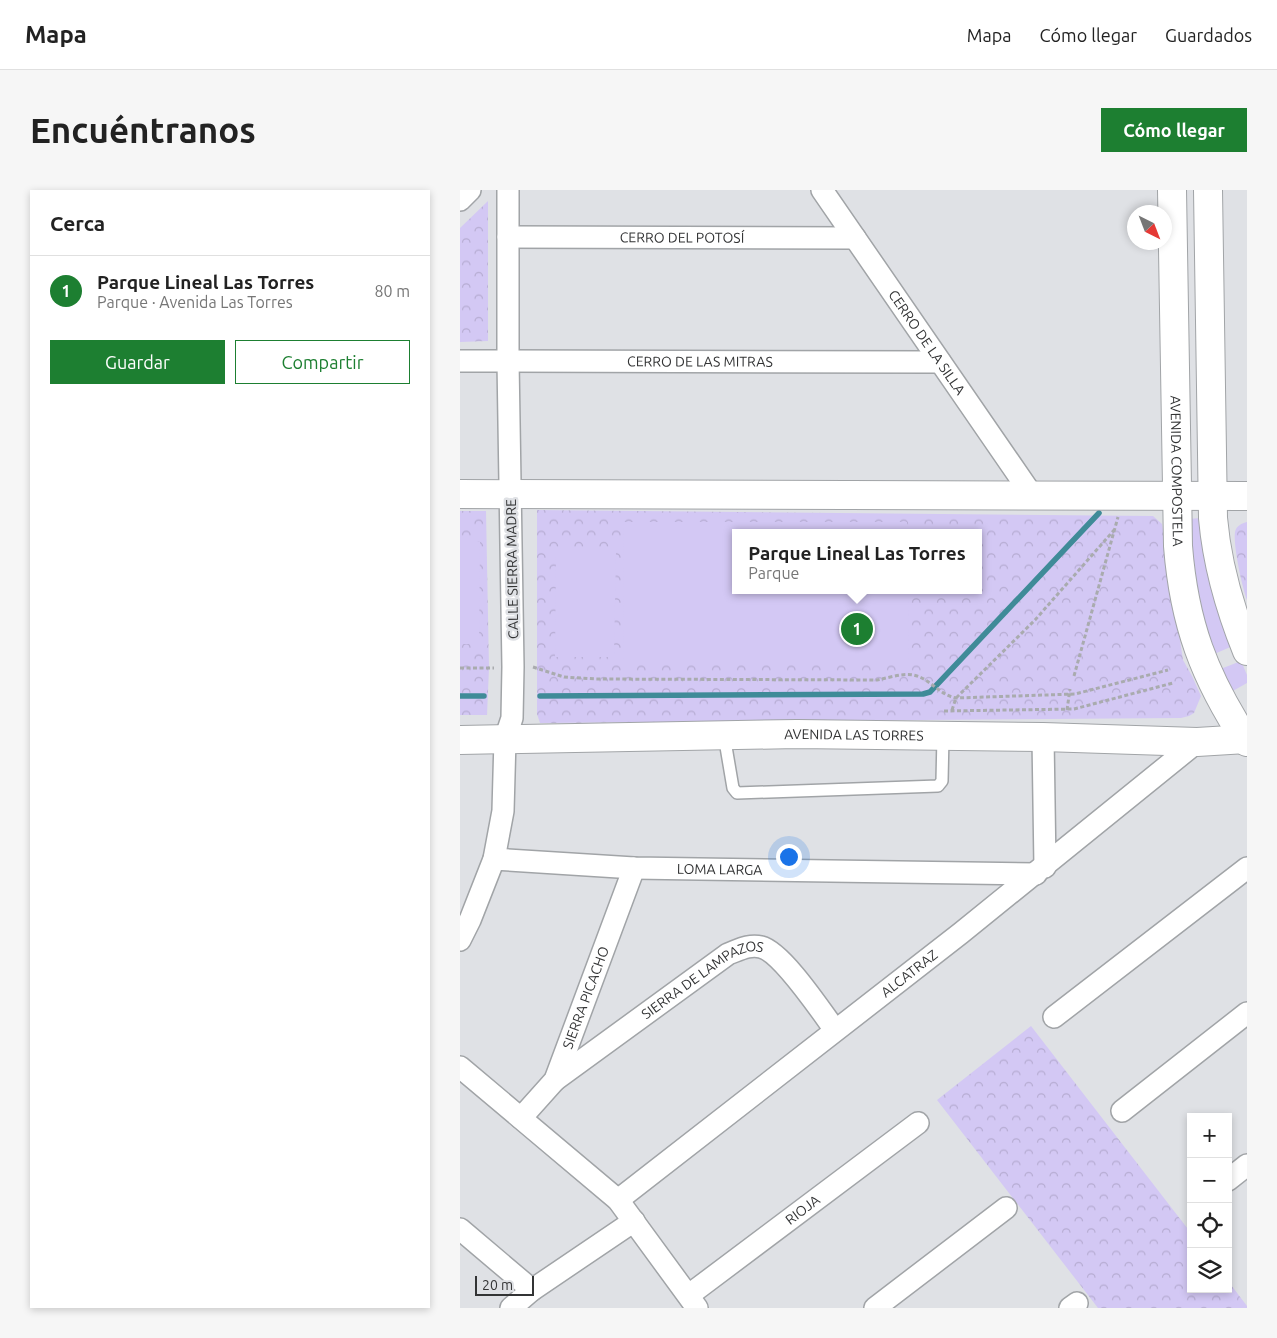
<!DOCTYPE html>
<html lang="es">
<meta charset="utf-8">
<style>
body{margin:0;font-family:Ubuntu,sans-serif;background:#f6f6f6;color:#222}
.controls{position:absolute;right:15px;bottom:15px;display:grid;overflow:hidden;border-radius:0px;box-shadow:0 2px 8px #0003}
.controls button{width:45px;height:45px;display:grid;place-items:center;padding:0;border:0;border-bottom:1px solid #e0e0e0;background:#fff;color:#222;font:25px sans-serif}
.compass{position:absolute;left:667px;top:15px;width:45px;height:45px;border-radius:50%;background:#fff;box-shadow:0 2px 8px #0003;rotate:138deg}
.scale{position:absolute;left:15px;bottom:12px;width:59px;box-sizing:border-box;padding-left:5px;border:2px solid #333435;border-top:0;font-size:14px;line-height:18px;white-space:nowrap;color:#333435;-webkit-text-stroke:4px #dfe1e5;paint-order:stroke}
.you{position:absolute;left:328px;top:666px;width:18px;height:18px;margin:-12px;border:4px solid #fff;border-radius:50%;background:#1a73e8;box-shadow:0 0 0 8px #1a73e833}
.badge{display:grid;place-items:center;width:32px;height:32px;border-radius:50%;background:#1d7f31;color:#fff;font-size:16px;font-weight:700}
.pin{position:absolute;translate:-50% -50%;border:2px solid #fff;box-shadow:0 1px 5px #0006}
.popup{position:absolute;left:272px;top:339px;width:250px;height:65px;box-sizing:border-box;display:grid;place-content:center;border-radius:0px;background:#fff;filter:drop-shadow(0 1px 4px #0005);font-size:16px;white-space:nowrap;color:#767676}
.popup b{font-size:19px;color:#222}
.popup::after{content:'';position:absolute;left:50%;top:100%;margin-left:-10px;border:10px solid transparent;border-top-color:#fff}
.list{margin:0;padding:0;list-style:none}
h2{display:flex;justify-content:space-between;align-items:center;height:65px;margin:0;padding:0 20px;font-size:21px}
h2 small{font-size:16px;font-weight:400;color:#767676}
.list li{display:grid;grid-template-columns:32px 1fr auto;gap:15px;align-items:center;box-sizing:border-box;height:70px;padding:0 20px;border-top:1px solid #e0e0e0}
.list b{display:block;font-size:19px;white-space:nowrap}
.list p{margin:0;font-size:16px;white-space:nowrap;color:#767676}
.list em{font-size:16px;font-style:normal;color:#767676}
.actions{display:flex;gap:10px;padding:15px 20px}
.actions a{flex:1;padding:11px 0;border:1px solid #1d7f31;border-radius:0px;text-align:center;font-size:18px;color:#1d7f31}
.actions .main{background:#1d7f31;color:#fff}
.icon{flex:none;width:28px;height:28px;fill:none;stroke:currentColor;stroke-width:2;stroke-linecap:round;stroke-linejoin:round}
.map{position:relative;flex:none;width:787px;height:1118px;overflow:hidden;border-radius:0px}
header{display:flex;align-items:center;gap:30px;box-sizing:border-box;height:70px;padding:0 25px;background:#fff;border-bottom:1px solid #e0e0e0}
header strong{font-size:24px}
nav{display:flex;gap:28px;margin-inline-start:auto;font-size:18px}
.intro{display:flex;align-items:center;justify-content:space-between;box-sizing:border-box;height:120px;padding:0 30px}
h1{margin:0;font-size:35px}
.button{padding:12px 22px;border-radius:0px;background:#1d7f31;color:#fff;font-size:18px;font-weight:700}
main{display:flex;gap:30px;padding:0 30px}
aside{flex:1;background:#fff;border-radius:0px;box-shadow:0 2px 8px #0003}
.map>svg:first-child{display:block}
.park{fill:url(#park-crowns);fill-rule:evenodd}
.garden{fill:#d3c8f4}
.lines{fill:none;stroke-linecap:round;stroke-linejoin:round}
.stream{stroke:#3f8b98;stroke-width:5.5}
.service-casing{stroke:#a1a4a7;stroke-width:14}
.minor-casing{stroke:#a1a4a7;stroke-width:24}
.tertiary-casing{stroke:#a1a4a7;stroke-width:30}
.path{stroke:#a9abae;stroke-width:3;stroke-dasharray:4 2.5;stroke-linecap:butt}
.service{stroke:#fff;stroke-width:11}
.minor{stroke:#fff;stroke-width:21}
.tertiary{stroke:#fff;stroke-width:28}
.labels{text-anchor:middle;stroke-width:5;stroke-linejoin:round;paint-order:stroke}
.street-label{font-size:14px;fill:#333435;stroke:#dfe1e5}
</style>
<header>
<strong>Mapa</strong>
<nav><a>Mapa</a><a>Cómo llegar</a><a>Guardados</a></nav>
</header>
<div class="intro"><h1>Encuéntranos</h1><a class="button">Cómo llegar</a></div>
<main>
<aside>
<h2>Cerca<small></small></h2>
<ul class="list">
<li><span class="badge">1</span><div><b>Parque Lineal Las Torres</b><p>Parque · Avenida Las Torres</p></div><em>80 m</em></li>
</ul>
<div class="actions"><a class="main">Guardar</a><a>Compartir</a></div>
</aside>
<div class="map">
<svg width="787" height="1118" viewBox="0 0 787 1118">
<defs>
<pattern id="park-crowns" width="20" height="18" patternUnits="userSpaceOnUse" patternTransform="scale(1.25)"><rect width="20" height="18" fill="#d3c8f4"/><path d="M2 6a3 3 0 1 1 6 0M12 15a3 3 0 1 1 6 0" fill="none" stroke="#b6acd2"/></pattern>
</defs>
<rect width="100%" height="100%" fill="#dfe1e5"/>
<path class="park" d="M28 11V151L0 152V38Z
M77 320 693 326 702 334 723 470 732 486 741 506 734 523 729 526 721 528 80 533 77 524ZM276 343H518V400H276Z
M0 321H26L29 478 27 525H0Z
M787 332V410C782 397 773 355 775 342 776 336 782 333 787 332Z
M571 836 731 1043V1099H768V1091L787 1116V1118H638L477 910Z"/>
<path class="garden" d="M740 328 751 397 775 455 752 465 737 397 729 329Z
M163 332H447V343H276V400H448L449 471H164Z
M0 352H20L19 454H0Z
M96 362H156L154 467H95Z
M781 471 787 485V493L771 502 758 480Z"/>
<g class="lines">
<path class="stream" d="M0 506H24
M80 506 463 504 470 502 639 323"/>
<g class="service-casing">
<path id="service" d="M264 545 273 598 277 603 478 596 482 591 483 546"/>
</g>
<g class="minor-casing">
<g id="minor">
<path id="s1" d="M362 0 572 305"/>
<path d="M0 10 10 0"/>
<path id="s2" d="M48 47 395 48"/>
<path id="s3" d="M0 171 480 172"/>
<path d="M583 547 585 677"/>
<path id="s4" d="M34 669 174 678 576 684"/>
<path d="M0 750 10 730 34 669 43 621 45 549 52 528 53 477 48 171V0"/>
<path d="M594 827 787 678"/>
<path d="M0 877 158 1010 237 1118"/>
<path id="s5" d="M95 890 268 764C279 760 289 754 301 757 322 762 361 821 375 840"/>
<path d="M662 921 787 823"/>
<path id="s6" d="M61 928 95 890 174 678"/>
<path d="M768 990 787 975"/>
<path id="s7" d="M158 1010 501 743 737 552"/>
<path d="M0 1039 72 1100"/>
<path id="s8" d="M229 1105 458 933"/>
<path d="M51 1118 72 1100 174 1031"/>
<path d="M415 1118 546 1018"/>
<path d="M610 1118 617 1113"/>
</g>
</g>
<g class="tertiary-casing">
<g id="tertiary">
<path id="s9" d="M712 0 718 356C724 433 744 487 787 552"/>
<path d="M748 0 753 328C757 374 770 419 787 461"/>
<path d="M0 304 787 306"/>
<path id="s10" d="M0 550 337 544 583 547 737 552 787 549"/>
</g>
</g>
<path class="path" d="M73 477 104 487 136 489 417 490C428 488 442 483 453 485 470 488 479 505 496 508L615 504 708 480
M0 478H34
M614 486 658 327
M492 520 496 508 575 430 655 339
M607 520 610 499
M484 521 614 519 713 493"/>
<use href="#service" class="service"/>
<use href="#minor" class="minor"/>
<use href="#tertiary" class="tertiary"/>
</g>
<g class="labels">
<g class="street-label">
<text dy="5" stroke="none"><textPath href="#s2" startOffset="174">CERRO DEL POTOSÍ</textPath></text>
<text dy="5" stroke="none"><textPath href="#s1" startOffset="185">CERRO DE LA SILLA</textPath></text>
<text dy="5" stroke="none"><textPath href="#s3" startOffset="240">CERRO DE LAS MITRAS</textPath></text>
<text dy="5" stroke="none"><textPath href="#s9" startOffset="281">AVENIDA COMPOSTELA</textPath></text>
<text transform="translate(52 379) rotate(-91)" y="5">CALLE SIERRA MADRE</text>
<text dy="5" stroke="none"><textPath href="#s10" startOffset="394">AVENIDA LAS TORRES</textPath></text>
<text dy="5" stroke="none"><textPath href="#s4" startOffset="226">LOMA LARGA</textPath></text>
<text dy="5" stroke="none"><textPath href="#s7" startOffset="369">ALCATRAZ</textPath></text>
<text dy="5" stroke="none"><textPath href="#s5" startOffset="180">SIERRA DE LAMPAZOS</textPath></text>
<text dy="5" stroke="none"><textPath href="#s6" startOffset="139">SIERRA PICACHO</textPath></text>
<text dy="5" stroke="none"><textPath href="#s8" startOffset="142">RIOJA</textPath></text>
</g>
</g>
</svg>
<div class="controls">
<button>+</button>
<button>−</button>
<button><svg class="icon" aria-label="locate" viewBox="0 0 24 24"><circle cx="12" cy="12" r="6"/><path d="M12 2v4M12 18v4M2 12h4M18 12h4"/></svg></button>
<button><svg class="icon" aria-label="layers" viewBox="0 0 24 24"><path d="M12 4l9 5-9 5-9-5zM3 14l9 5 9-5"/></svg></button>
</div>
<svg class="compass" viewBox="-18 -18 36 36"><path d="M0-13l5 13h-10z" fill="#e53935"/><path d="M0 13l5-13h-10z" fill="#767676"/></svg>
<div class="scale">20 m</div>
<div class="you"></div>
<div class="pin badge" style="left:397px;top:439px">1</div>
<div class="popup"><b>Parque Lineal Las Torres</b>Parque</div>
</div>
</main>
